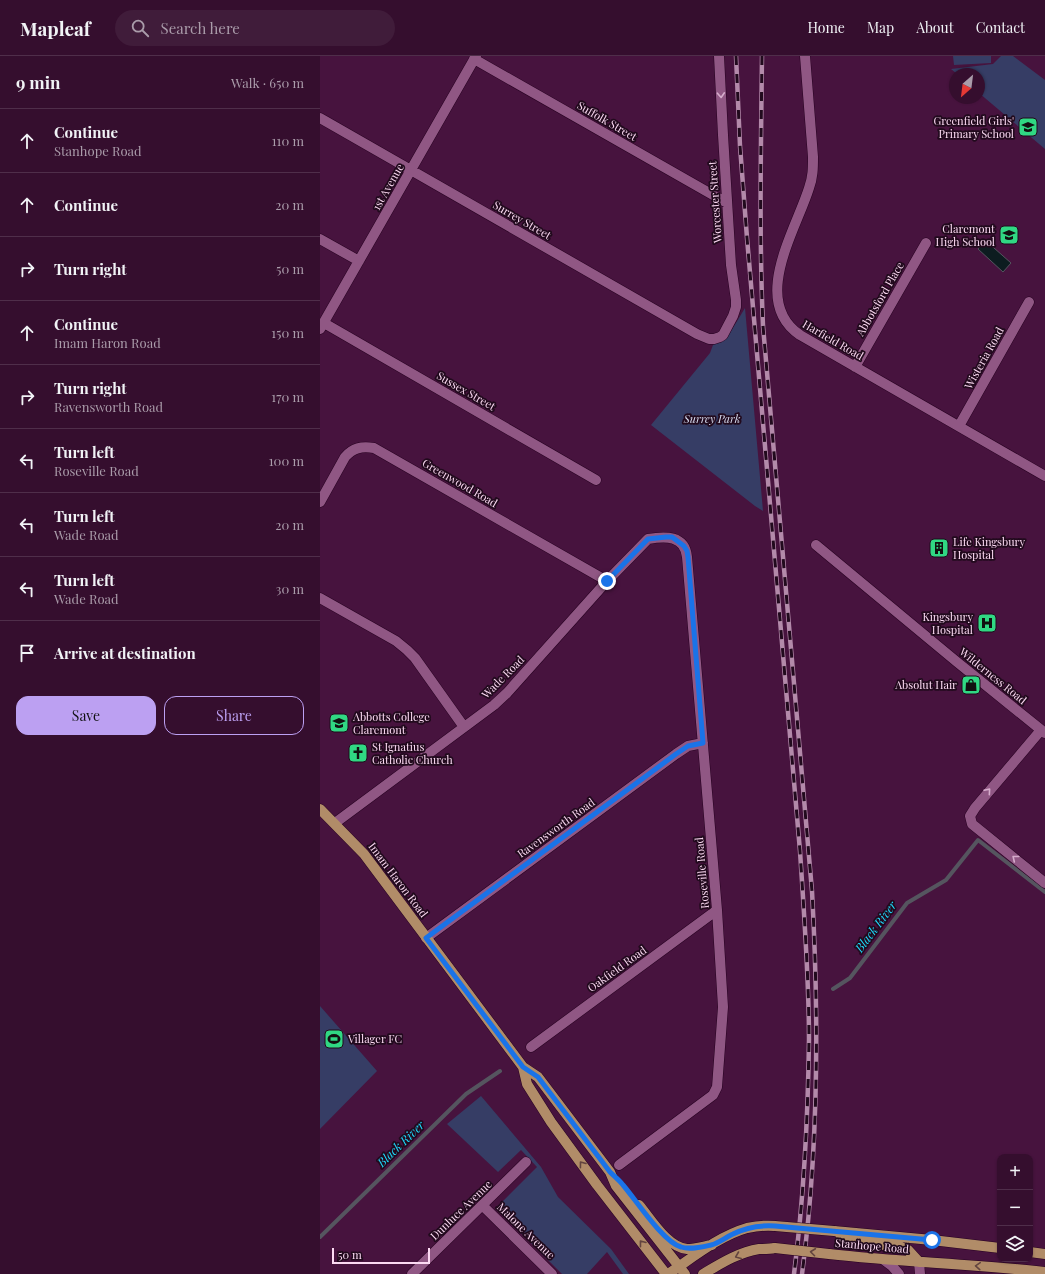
<!DOCTYPE html>
<meta charset="utf-8">
<style>
body{margin:0;font-family:"Playfair Display",serif;background:#401c3a;color:#f1f3f6}
.controls{position:absolute;right:12px;bottom:12px;display:grid;overflow:hidden;border-radius:8px;box-shadow:0 1px 3px #0004}
.controls button{width:36px;height:36px;display:grid;place-items:center;padding:0;border:0;border-bottom:1px solid #4f2e4a;background:#350e2e;color:#f1f3f6;font:20px sans-serif}
.compass{position:absolute;left:629px;top:12px;width:36px;height:36px;border-radius:50%;background:#350e2e;box-shadow:0 1px 3px #0004;rotate:208deg}
.scale{position:absolute;left:12px;bottom:10px;width:98px;box-sizing:border-box;padding-left:4px;border:2px solid #fcdaf3;border-top:0;font-size:11px;line-height:14px;white-space:nowrap;color:#fcdaf3;-webkit-text-stroke:3px #210a1d;paint-order:stroke}
.stop{position:absolute;width:12px;height:12px;margin:-9px;border:3px solid #1a73e8;border-radius:50%;background:#fff}
.stop.end{background:#1a73e8;border-color:#fff;box-shadow:0 1px 4px #0008}
.list{margin:0;padding:0;list-style:none}
h2{display:flex;justify-content:space-between;align-items:center;height:52px;margin:0;padding:0 16px;font-size:17px}
h2 small{font-size:13px;font-weight:400;color:#aa9caa}
.list li{display:grid;grid-template-columns:26px 1fr auto;gap:12px;align-items:center;box-sizing:border-box;height:64px;padding:0 16px;border-top:1px solid #4f2e4a}
.list b{display:block;font-size:15px;white-space:nowrap}
.list p{margin:0;font-size:13px;white-space:nowrap;color:#aa9caa}
.list em{font-size:13px;font-style:normal;color:#aa9caa}
.actions{display:flex;gap:8px;padding:12px 16px}
.actions a{flex:1;padding:9px 0;border:1px solid #bca0f2;border-radius:12px;text-align:center;font-size:14px;color:#bca0f2}
.actions .main{background:#bca0f2;color:#111}
.icon{flex:none;width:22px;height:22px;fill:none;stroke:currentColor;stroke-width:2;stroke-linecap:round;stroke-linejoin:round}
.map{position:relative;flex:none;width:725px;height:1218px;overflow:hidden}
header{display:flex;align-items:center;gap:24px;box-sizing:border-box;height:56px;padding:0 20px;background:#350e2e;border-bottom:1px solid #4f2e4a}
header strong{font-size:19px}
nav{display:flex;gap:22px;margin-inline-start:auto;font-size:14px}
.search{width:280px;height:36px;background:#401c3a;display:flex;align-items:center;gap:10px;box-sizing:border-box;padding:0 14px;border-radius:22px;color:#aa9caa;font-size:15px}
main{display:flex}
aside{flex:1;background:#350e2e}
.map>svg:first-child{display:block}
.green{fill:#363d65}
.water{fill:#0d1c20;stroke:#55555f}
.lines{fill:none;stroke-linecap:round;stroke-linejoin:round}
.stream{stroke:#55555f;stroke-width:4}
.minor-casing{stroke:#270221;stroke-width:11}
.tertiary-casing{stroke:#270221;stroke-width:11}
.primary-casing{stroke:#270221;stroke-width:11}
.minor{stroke:#905784;stroke-width:10}
.tertiary{stroke:#905784;stroke-width:10}
.primary{stroke:#b18c68;stroke-width:10}
.rail-casing{stroke:#b38aaa;stroke-width:4.5}
.rail{stroke:#210a1d;stroke-width:3;stroke-dasharray:9;stroke-linecap:butt}
.primary-bridge-casing{stroke:#270221;stroke-width:11;stroke-linecap:butt}
.primary-bridge{stroke:#b18c68;stroke-width:10}
.oneway{stroke:#d6accc}
.oneway2{stroke:#62443f}
.route{stroke:#1a73e8;stroke-width:5}
.labels{text-anchor:middle;stroke-width:3.5;stroke-linejoin:round;paint-order:stroke}
.street-label{font-size:11px;fill:#fcdaf3;stroke:#210a1d}
.poi-label{font-size:11px;fill:#fcdaf3;stroke:#210a1d;text-anchor:end}
.park-label{font-size:11px;font-style:italic;fill:#dadff3;stroke:#210a1d}
.water-label{font-size:12px;font-style:italic;fill:#1ed9fb;stroke:#210a1d}
</style>
<header>
<strong>Mapleaf</strong>
<div class="search"><svg class="icon" aria-label="search" viewBox="0 0 24 24"><circle cx="10" cy="10" r="6"/><path d="M15 15l6 6"/></svg>Search here</div>
<nav><a>Home</a><a>Map</a><a>About</a><a>Contact</a></nav>
</header>
<main>
<aside>
<h2>9 min<small>Walk · 650 m</small></h2>
<ul class="list">
<li><svg class="icon" aria-label="ahead" viewBox="0 0 24 24"><path d="M12 20V5M6 11l6-6 6 6"/></svg><div><b>Continue</b><p>Stanhope Road</p></div><em>110 m</em></li>
<li><svg class="icon" aria-label="ahead" viewBox="0 0 24 24"><path d="M12 20V5M6 11l6-6 6 6"/></svg><div><b>Continue</b></div><em>20 m</em></li>
<li><svg class="icon" aria-label="right" viewBox="0 0 24 24"><path d="M7 20v-9h11M14 6l5 5-5 5"/></svg><div><b>Turn right</b></div><em>50 m</em></li>
<li><svg class="icon" aria-label="ahead" viewBox="0 0 24 24"><path d="M12 20V5M6 11l6-6 6 6"/></svg><div><b>Continue</b><p>Imam Haron Road</p></div><em>150 m</em></li>
<li><svg class="icon" aria-label="right" viewBox="0 0 24 24"><path d="M7 20v-9h11M14 6l5 5-5 5"/></svg><div><b>Turn right</b><p>Ravensworth Road</p></div><em>170 m</em></li>
<li><svg class="icon" aria-label="left" viewBox="0 0 24 24"><path d="M17 20v-9H6M10 6l-5 5 5 5"/></svg><div><b>Turn left</b><p>Roseville Road</p></div><em>100 m</em></li>
<li><svg class="icon" aria-label="left" viewBox="0 0 24 24"><path d="M17 20v-9H6M10 6l-5 5 5 5"/></svg><div><b>Turn left</b><p>Wade Road</p></div><em>20 m</em></li>
<li><svg class="icon" aria-label="left" viewBox="0 0 24 24"><path d="M17 20v-9H6M10 6l-5 5 5 5"/></svg><div><b>Turn left</b><p>Wade Road</p></div><em>30 m</em></li>
<li><svg class="icon" aria-label="arrive" viewBox="0 0 24 24"><path d="M6 21V4h12l-3 4 3 4H6"/></svg><div><b>Arrive at destination</b></div></li>
</ul>
<div class="actions"><a class="main">Save</a><a>Share</a></div>
</aside>
<div class="map">
<svg width="725" height="1218" viewBox="0 0 725 1218">
<rect width="100%" height="100%" fill="#47133e"/>
<path class="green" d="M633 0H671V7L634 9Z
M681 0H693L725 24V93L659 37V18H637L631 13 673 8Z
M425 252 443 455 435 450 331 369 390 297 393 289 408 280Z
M0 950 57 1015 0 1073Z
M161 1040 221 1111 238 1141 291 1193 309 1218H303L287 1196 267 1218H242L176 1152 217 1111 201 1094 178 1116 127 1068Z"/>
<path class="water" d="M665 184 691 207 683 216 658 193Z"/>
<g class="lines">
<path class="stream" d="M513 933 530 922 587 847 626 824 658 784 725 836
M0 1181 146 1038 180 1015"/>
<g class="minor-casing">
<path id="minor" d="M485 0 493 101C493 112 493 121 489 132 476 174 430 245 480 279L725 420
M154 3 407 147
M0 62 377 278 389 283H394L400 281 403 279 413 260 416 251V244L411 209 403 79 399 0
M0 183 39 205
M4 267 276 424
M0 273 156 0
M535 311 606 187
M639 370 709 246
M0 446 25 401C33 392 41 390 54 392L287 525
M496 489 637 606 725 677
M0 542 76 585 87 594 95 602 144 671
M721 674 655 752 650 760 652 768 725 827
M15 767 174 649 187 637 287 525 328 483C345 480 365 479 367 501L397 854 403 951 397 1031 393 1039 299 1109
M106 882 356 698 368 690 383 687
M211 991 397 854
M162 1149 232 1218
M92 1218 206 1106"/>
</g>
<g class="tertiary-casing">
<path id="tertiary" d="M564 1204 572 1210 579 1218
M599 1206 600 1218"/>
</g>
<g class="primary-casing">
<path id="primary" d="M0 753 44 798 203 1011 218 1021 290 1116 296 1130 365 1218
M203 1011 207 1028 231 1066 277 1129 346 1218
M319 1149C331 1163 347 1191 367 1193 375 1193 385 1190 392 1189
M514 1175 612 1184 680 1192
M518 1176 524 1182 528 1185 580 1191 588 1194 599 1206
M710 1196 725 1198
M509 1198C581 1206 653 1208 725 1216
M348 1218C372 1202 399 1180 427 1172 437 1170 446 1169 455 1170
M383 1218C400 1208 419 1196 439 1193 444 1193 450 1193 455 1192"/>
</g>
<use href="#minor" class="minor"/>
<use href="#tertiary" class="tertiary"/>
<use href="#primary" class="primary"/>
<g class="rail-casing">
<path id="rail" d="M416 0 420 90 427 182 480 795C484 858 489 920 489 983 488 1061 484 1140 474 1218
M442 0C441 90 439 180 443 270L492 835C499 962 499 1091 482 1218"/>
</g>
<use href="#rail" class="rail"/>
<g class="primary-bridge-casing">
<path id="primary-bridge" d="M455 1170 514 1175
M455 1192 509 1198"/>
</g>
<use href="#primary-bridge" class="primary-bridge"/>
</g>
<defs><path id="oneway-chevron" d="M-2-3.5L2.5 0L-2 3.5" fill="none" stroke-width="1.6" stroke-linecap="round" stroke-linejoin="round"/></defs>
<g class="oneway">
<use href="#oneway-chevron" transform="translate(401 39) rotate(87)"/>
<use href="#oneway-chevron" transform="translate(668 735) rotate(-49)"/>
<use href="#oneway-chevron" transform="translate(695 802) rotate(-141)"/>
</g>
<g class="oneway2">
<use href="#oneway-chevron" transform="translate(262 1108) rotate(-127)"/>
<use href="#oneway-chevron" transform="translate(322 1187) rotate(-128)"/>
<use href="#oneway-chevron" transform="translate(493 1196) rotate(-173)"/>
<use href="#oneway-chevron" transform="translate(418 1200) rotate(158)"/>
<use href="#oneway-chevron" transform="translate(658 1210) rotate(-176)"/>
</g>
<g class="lines">
<path class="route" d="M287 525 328 483 346 481H352L364 490 367 495 368 501 383 687 368 690 356 698 106 882 203 1011 218 1021 290 1116C294 1120 299 1124 303 1129 316 1144 343 1186 361 1191 370 1194 382 1191 391 1189 399 1187 406 1181 413 1178 427 1171 440 1169 455 1170L612 1184"/>
</g>
<defs>
<g id="school-square" transform="scale(1)"><rect x="-9" y="-9" width="18" height="18" rx="4" fill="#30d883" stroke="#210a1d"/><path d="M0-5L7-2L0 1L-7-2ZM-4 1L0 2.5L4 1V4Q0 6-4 4Z" fill="#111"/></g>
<g id="building-square" transform="scale(1)"><rect x="-9" y="-9" width="18" height="18" rx="4" fill="#30d883" stroke="#210a1d"/><path d="M-4-6H4V6H1V3H-1V6H-4ZM-2.5-4.3h1.7v1.8h-1.7ZM.8-4.3h1.7v1.8H.8ZM-2.5-1h1.7V.8h-1.7ZM.8-1h1.7V.8H.8Z" fill="#111"/></g>
<g id="hospital-square" transform="scale(1)"><rect x="-9" y="-9" width="18" height="18" rx="4" fill="#30d883" stroke="#210a1d"/><path d="M-5-5h3v3.5h4V-5h3V5h-3V1.5h-4V5h-3Z" fill="#111"/></g>
<g id="shop-square" transform="scale(1)"><rect x="-9" y="-9" width="18" height="18" rx="4" fill="#30d883" stroke="#210a1d"/><path d="M-5-2.5h2.3a2.7 3.5 0 0 1 5.4 0H5L5.5 6h-11ZM-1.5-2.5h3a1.5 2.3 0 0 0-3 0Z" fill="#111"/></g>
<g id="church-square" transform="scale(1)"><rect x="-9" y="-9" width="18" height="18" rx="4" fill="#30d883" stroke="#210a1d"/><path d="M-1.2-6h2.4v3.5h3.3v2.4h-3.3V6h-2.4V-.1h-3.3v-2.4h3.3Z" fill="#111"/></g>
<g id="stadium-square" transform="scale(1)"><rect x="-9" y="-9" width="18" height="18" rx="4" fill="#30d883" stroke="#210a1d"/><path d="M0-5a6.5 5 0 1 0 0 10a6.5 5 0 1 0 0-10ZM-3.5-1.8h7v3.6h-7Z" fill="#111"/></g>
</defs>
<g fill-rule="evenodd">
<use href="#school-square" x="708" y="71"/>
<use href="#school-square" x="689" y="179"/>
<use href="#building-square" x="619" y="492"/>
<use href="#hospital-square" x="667" y="567"/>
<use href="#shop-square" x="651" y="629"/>
<use href="#school-square" x="19" y="667"/>
<use href="#church-square" x="38" y="697"/>
<use href="#stadium-square" x="14" y="983"/>
</g>
<g class="labels">
<g class="street-label">
<text transform="translate(287 65) rotate(30)" y="4">Suffolk Street</text>
<text transform="translate(68 131) rotate(-60)" y="4">1st Avenue</text>
<text transform="translate(395 146) rotate(-94)" y="4">Worcester Street</text>
<text transform="translate(202 164) rotate(30)" y="4">Surrey Street</text>
<text transform="translate(560 243) rotate(-60)" y="4">Abbotsford Place</text>
<text transform="translate(513 284) rotate(30)" y="4">Harfield Road</text>
<text transform="translate(664 302) rotate(-61)" y="4">Wisteria Road</text>
<text transform="translate(146 335) rotate(30)" y="4">Sussex Street</text>
<text transform="translate(140 427) rotate(30)" y="4">Greenwood Road</text>
<text transform="translate(673 620) rotate(39)" y="4">Wilderness Road</text>
<text transform="translate(183 621) rotate(-45)" y="4">Wade Road</text>
<text transform="translate(236 772) rotate(-36)" y="4">Ravensworth Road</text>
<text transform="translate(382 817) rotate(-95)" y="4">Roseville Road</text>
<text transform="translate(78 824) rotate(53)" y="4">Imam Haron Road</text>
<text transform="translate(297 913) rotate(-36)" y="4">Oakfield Road</text>
<text transform="translate(141 1154) rotate(-44)" y="4">Dunluce Avenue</text>
<text transform="translate(206 1175) rotate(44)" y="4">Malone Avenue</text>
<text transform="translate(552 1190) rotate(5)" y="4">Stanhope Road</text>
</g>
<g class="poi-label">
<text x="694" y="69">Greenfield Girls'<tspan x="694" dy="13">Primary School</tspan></text>
<text x="675" y="177">Claremont<tspan x="675" dy="13">High School</tspan></text>
<text x="633" y="490" text-anchor="start">Life Kingsbury<tspan x="633" dy="13">Hospital</tspan></text>
<text x="653" y="565">Kingsbury<tspan x="653" dy="13">Hospital</tspan></text>
<text x="637" y="633">Absolut Hair</text>
<text x="33" y="665" text-anchor="start">Abbotts College<tspan x="33" dy="13">Claremont</tspan></text>
<text x="52" y="695" text-anchor="start">St Ignatius<tspan x="52" dy="13">Catholic Church</tspan></text>
<text x="28" y="987" text-anchor="start">Villager FC</text>
</g>
<g class="park-label">
<text x="392" y="367">Surrey Park</text>
</g>
<g class="water-label">
<text transform="translate(556 871) rotate(-53)" y="4">Black River</text>
<text transform="translate(81 1088) rotate(-44)" y="4">Black River</text>
</g>
</g>
</svg>
<div class="controls">
<button>+</button>
<button>−</button>
<button><svg class="icon" aria-label="layers" viewBox="0 0 24 24"><path d="M12 4l9 5-9 5-9-5zM3 14l9 5 9-5"/></svg></button>
</div>
<svg class="compass" viewBox="-18 -18 36 36"><path d="M0-13l5 13h-10z" fill="#e53935"/><path d="M0 13l5-13h-10z" fill="#aa9caa"/></svg>
<div class="scale">50 m</div>
<div class="stop" style="left:612px;top:1184px"></div>
<div class="stop end" style="left:287px;top:525px"></div>
</div>
</main>
